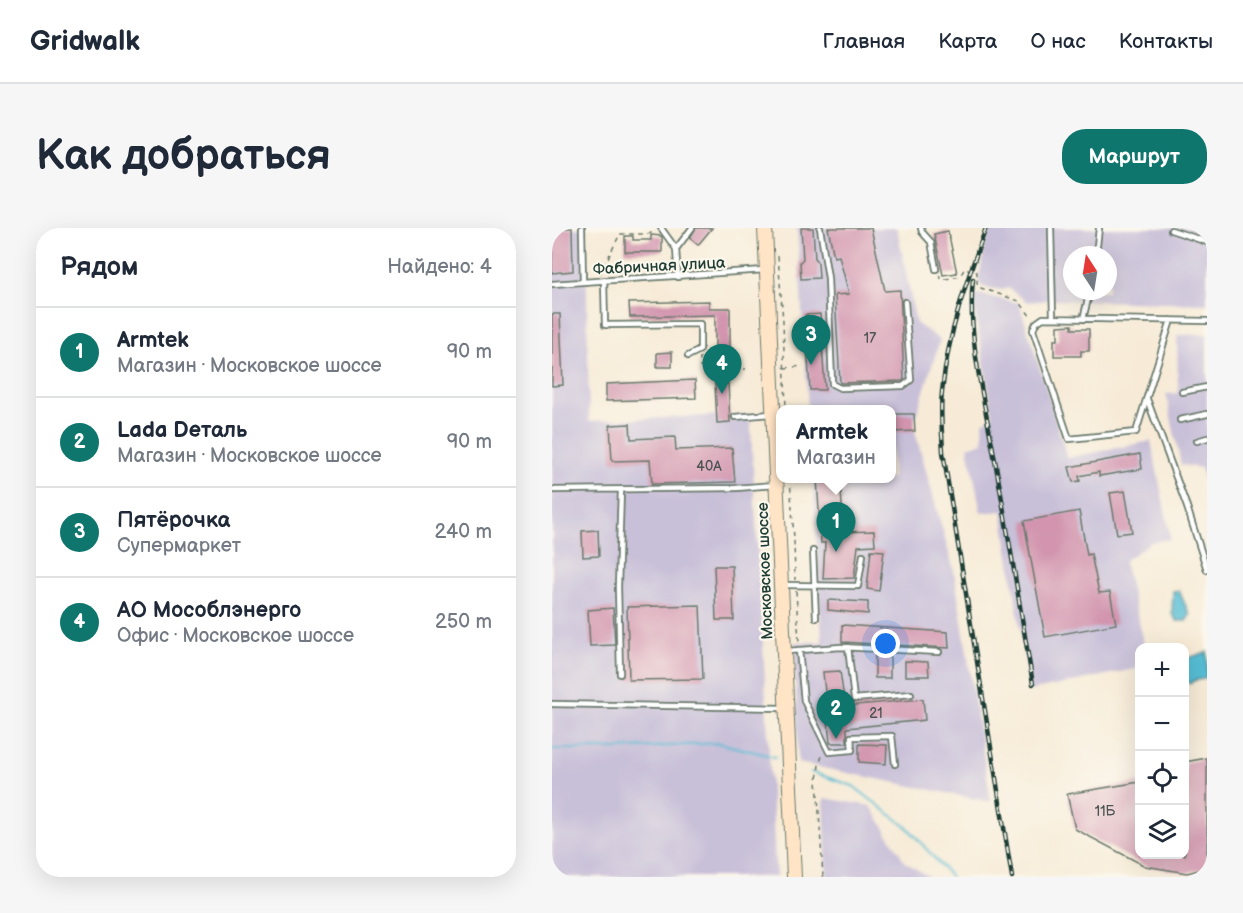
<!DOCTYPE html>
<html lang="ru">
<meta charset="utf-8">
<style>
body{margin:0;font-family:"Balsamiq Sans",sans-serif;background:#f6f6f7;color:#1f2937}
.controls{position:absolute;right:18px;bottom:18px;display:grid;overflow:hidden;border-radius:12px;box-shadow:0 6px 24px #0002}
.controls button{width:54px;height:54px;display:grid;place-items:center;padding:0;border:0;border-bottom:2px solid #e0e1e3;background:#fff;color:#1f2937;font:30px sans-serif}
.compass{position:absolute;left:511px;top:18px;width:54px;height:54px;border-radius:50%;background:#fff;box-shadow:0 6px 24px #0002;rotate:348deg}
.you{position:absolute;left:334px;top:416px;width:21px;height:21px;margin:-15px;border:4px solid #fff;border-radius:50%;background:#1a73e8;box-shadow:0 0 0 9px #1a73e833}
.badge{display:grid;place-items:center;width:39px;height:39px;border-radius:50%;background:#0f766e;color:#fff;font-size:20px;font-weight:700}
.pin{position:absolute;translate:-50% -50px;filter:drop-shadow(0 2px 3px #0008)}
.pin::after{content:'';position:absolute;top:32px;width:21px;height:18px;background:inherit;clip-path:polygon(0 0,100% 0,50% 100%)}
.popup{position:absolute;left:224px;top:177px;width:120px;height:78px;box-sizing:border-box;display:grid;place-content:center;border-radius:12px;background:#fff;filter:drop-shadow(0 2px 4px #0005);font-size:20px;white-space:nowrap;color:#747a83}
.popup b{font-size:22px;color:#1f2937}
.popup::after{content:'';position:absolute;left:50%;top:100%;margin-left:-12px;border:12px solid transparent;border-top-color:#fff}
.list{margin:0;padding:0;list-style:none}
h2{display:flex;justify-content:space-between;align-items:center;height:78px;margin:0;padding:0 24px;font-size:26px}
h2 small{font-size:20px;font-weight:400;color:#747a83}
.list li{display:grid;grid-template-columns:39px 1fr auto;gap:18px;align-items:center;box-sizing:border-box;height:90px;padding:0 24px;border-top:2px solid #e0e1e3}
.list b{display:block;font-size:22px;white-space:nowrap}
.list p{margin:0;font-size:20px;white-space:nowrap;color:#747a83}
.list em{font-size:20px;font-style:normal;color:#747a83}
.icon{flex:none;width:33px;height:33px;fill:none;stroke:currentColor;stroke-width:2;stroke-linecap:round;stroke-linejoin:round}
.map{position:relative;flex:none;width:655px;height:649px;overflow:hidden;border-radius:24px}
header{display:flex;align-items:center;gap:36px;box-sizing:border-box;height:84px;padding:0 30px;background:#fff;border-bottom:2px solid #e0e1e3}
header strong{font-size:28px}
nav{display:flex;gap:33px;margin-inline-start:auto;font-size:21px}
.intro{display:flex;align-items:center;justify-content:space-between;box-sizing:border-box;height:144px;padding:0 36px}
h1{margin:0;font-size:42px}
.button{padding:15px 27px;border-radius:24px;background:#0f766e;color:#fff;font-size:21px;font-weight:700}
main{display:flex;gap:36px;padding:0 36px}
aside{flex:1;background:#fff;border-radius:24px;box-shadow:0 6px 24px #0002}
.map>svg:first-child{display:block}
.industrial{fill:#c8bfd8;fill-rule:evenodd}
.water{fill:#56bdd4;stroke:#3a7d84;stroke-width:1.5}
.lines{fill:none;stroke-linecap:round;stroke-linejoin:round}
.stream{stroke:#56bdd4;stroke-width:2}
.building{fill:#d294ae}
.service-casing{stroke:#6b7a6d;stroke-width:8}
.secondary-casing{stroke:#6b7a6d;stroke-width:16}
.path{stroke:#6b7a6d;stroke-width:1.5;stroke-dasharray:4.5 4.5;stroke-linecap:butt}
.service{stroke:#fff;stroke-width:4.5}
.secondary{stroke:#ffe4c6;stroke-width:14}
.rail-casing{stroke:#1f3d34;stroke-width:4.5}
.rail{stroke:#fbf7ec;stroke-width:2;stroke-dasharray:7;stroke-linecap:butt}
.labels{text-anchor:middle;stroke-width:4.5;stroke-linejoin:round;paint-order:stroke}
.number-label{font-size:14px;fill:#4c5352}
.street-label{font-size:16px;fill:#1f3d34;stroke:#fbf7ec}
</style>
<header>
<strong>Gridwalk</strong>
<nav><a>Главная</a><a>Карта</a><a>О нас</a><a>Контакты</a></nav>
</header>
<div class="intro"><h1>Как добраться</h1><a class="button">Маршрут</a></div>
<main>
<aside>
<h2>Рядом<small>Найдено: 4</small></h2>
<ul class="list">
<li><span class="badge">1</span><div><b>Armtek</b><p>Магазин · Московское шоссе</p></div><em>90 m</em></li>
<li><span class="badge">2</span><div><b>Lada Dеталь</b><p>Магазин · Московское шоссе</p></div><em>90 m</em></li>
<li><span class="badge">3</span><div><b>Пятёрочка</b><p>Супермаркет</p></div><em>240 m</em></li>
<li><span class="badge">4</span><div><b>АО Мособлэнерго</b><p>Офис · Московское шоссе</p></div><em>250 m</em></li>
</ul>
</aside>
<div class="map">
<svg width="655" height="649" viewBox="0 0 655 649">
<rect width="100%" height="100%" fill="#fbf7ec"/>
<filter id="ink" filterUnits="userSpaceOnUse"><feTurbulence type="fractalNoise" baseFrequency=".0167" numOctaves="2"/><feDisplacementMap in="SourceGraphic" scale="12" xChannelSelector="R" yChannelSelector="G"/><feConvolveMatrix kernelMatrix="1 2 1 2 8 2 1 2 1" color-interpolation-filters="sRGB"/></filter>
<filter id="wash" filterUnits="userSpaceOnUse"><feTurbulence type="fractalNoise" baseFrequency=".008" numOctaves="4" result="noise"/><feDisplacementMap in="SourceGraphic" scale="24" xChannelSelector="R" yChannelSelector="G"/><feGaussianBlur stdDeviation="1.35" result="paint"/><feColorMatrix in="noise" values="0 0 0 0 0 0 0 0 0 0 0 0 0 0 0 0 0 1.4 0 .05"/><feComposite in="paint" operator="in"/></filter>
<g filter="url(#wash)">
<rect width="100%" height="100%" fill="#f7ebd7"/>
<path class="industrial" d="M0 0H34L37 193 198 186 224 649H0Z
M245 0H345L364 95 388 112 363 192V203L402 343 439 574 246 535 243 414H270L261 251 340 250V182L256 181Z
M439 0H655V76L497 72 475 74 456 60 450 62 431 59 426 54 434 14ZM520 27H556V63H520Z
M425 66 467 75 499 175 515 230 599 213 619 311 599 314 572 333 593 419H588L587 440 478 463 450 283 429 285 416 219 431 214V194L441 188 422 77Z
M655 106V267L649 240 629 237 614 166 626 165 625 107Z
M272 570 319 578 353 634 378 649H275Z"/>
<path class="water" d="M621 363H627L638 387 634 393H625L620 386Z
M655 424V450L641 453 638 456 633 452V431Z"/>
<g class="lines">
<path class="stream" d="M0 521H64L167 515 223 529
M259 544 301 558 356 600 399 649"/>
</g>
<g id="blocks">
<path class="building" d="M0 0H20L21 43 0 45Z
M144 0H160L146 17 138 10Z
M249 0H261L263 31 266 35 267 50 249 51 248 34 251 31Z
M276 0H319L333 63 348 62 352 152 350 153 288 155 283 67 297 66 287 28 282 29Z
M396 3 405 45 391 47 382 6Z
M99 7 109 8 110 9V24H73V8H81V12H99Z
M157 73V80H178V136H163V87L78 89 77 75Z
M0 86H8L11 157 0 158Z
M268 86 273 162H258L253 87Z
M520 97V101H537V123H529V128H502V112H506V98Z
M120 124V139H105V125Z
M143 152 144 170 54 173V156Z
M176 155 178 194 165 195 163 156Z
M339 186H362L363 203 339 204Z
M78 196 79 211 123 209 124 222 180 220 183 254 100 256 98 232 60 233 58 197Z
M588 226 590 241 547 248V244L527 248 528 253 521 254 517 239Z
M265 250H288L292 304 322 303 323 317 306 318 302 350 271 351 273 315H269Z
M573 263 580 304 565 306 558 265Z
M527 283 535 327 539 326 547 365 558 364 564 396 493 409 472 293Z
M46 302 47 328 31 329 30 303Z
M319 322 332 323 327 363 315 361Z
M162 338H180L182 392H164Z
M276 372 316 374V386L276 382Z
M148 377 151 451 77 452 75 379Z
M61 380 63 417 38 418 36 382Z
M290 397 396 404 397 420 290 414Z
M323 428 338 429V450H323Z
M353 433 376 434 377 448H353Z
M288 443 293 478 371 471 373 492 295 500V515H278L271 444Z
M307 516 335 517 334 536 307 534Z
M655 530V640L635 645 593 638 523 601 515 566 588 554V627H633V534Z"/>
</g>
</g>
<g filter="url(#ink)">
<use href="#blocks" fill-opacity="0" stroke="#6b7a6d" stroke-width="1.5"/>
<g class="lines">
<g class="service-casing">
<path id="service" d="M30 0 31 54
M109 0 124 21 126 49
M268 0 276 50 280 156 288 160 351 158 359 152 353 74
M369 0 370 4 379 14 384 41
M499 0 501 90
M619 2 655 14
M124 21 140 0
M544 27 547 0
M52 52 53 97 148 96V122L136 128
M0 56 213 42
M531 91 538 63
M619 92 584 204 517 211 481 102 484 95 491 90 655 93
M630 164 655 159
M595 171 635 279 655 342
M183 189 219 186
M628 192 655 186
M645 213 655 210
M0 262 184 260 223 257
M261 323 264 390
M232 357 306 358 311 327
M296 419 302 471 359 466
M247 422 252 473 277 524 300 522 299 509 340 508 343 536
M235 423 289 419 387 424
M68 446 66 359 69 262
M0 476 231 480"/>
</g>
<g class="secondary-casing">
<path id="secondary" d="M213 0 242 649"/>
</g>
<path class="path" d="M226 28 231 93 234 182
M48 46 68 6H95L102 4
M387 47 390 52 408 48 413 40 425 44V55L429 60 467 73 479 89
M148 129V139L194 141
M233 140 251 138
M238 250 242 311 243 352
M244 363 247 415
M271 649 265 552 267 537 271 525"/>
<use href="#service" class="service"/>
<use href="#secondary" class="secondary"/>
<g class="rail-casing">
<path id="rail" d="M434 0C414 54 396 105 390 164 388 183 390 204 391 224L460 649
M421 51C415 107 432 171 442 227 456 303 468 380 481 456"/>
</g>
<use href="#rail" class="rail"/>
</g>
</g>
<g class="labels">
<g class="number-label">
<text x="318" y="115">17</text>
<text x="157" y="243">40А</text>
<text x="324" y="490">21</text>
<text x="553" y="588">11Б</text>
</g>
<g class="street-label">
<text transform="translate(107 37) rotate(-3)" y="6">Фабричная улица</text>
<text transform="translate(212 343) rotate(-92)" y="6">Московское шоссе</text>
</g>
</g>
</svg>
<div class="controls">
<button>+</button>
<button>−</button>
<button><svg class="icon" aria-label="locate" viewBox="0 0 24 24"><circle cx="12" cy="12" r="6"/><path d="M12 2v4M12 18v4M2 12h4M18 12h4"/></svg></button>
<button><svg class="icon" aria-label="layers" viewBox="0 0 24 24"><path d="M12 4l9 5-9 5-9-5zM3 14l9 5 9-5"/></svg></button>
</div>
<svg class="compass" viewBox="-18 -18 36 36"><path d="M0-13l5 13h-10z" fill="#e53935"/><path d="M0 13l5-13h-10z" fill="#747a83"/></svg>
<div class="you"></div>
<div class="pin badge" style="left:284px;top:324px">1</div>
<div class="popup"><b>Armtek</b>Магазин</div>
<div class="pin badge" style="left:284px;top:511px">2</div>
<div class="pin badge" style="left:259px;top:137px">3</div>
<div class="pin badge" style="left:170px;top:166px">4</div>
</div>
</main>
